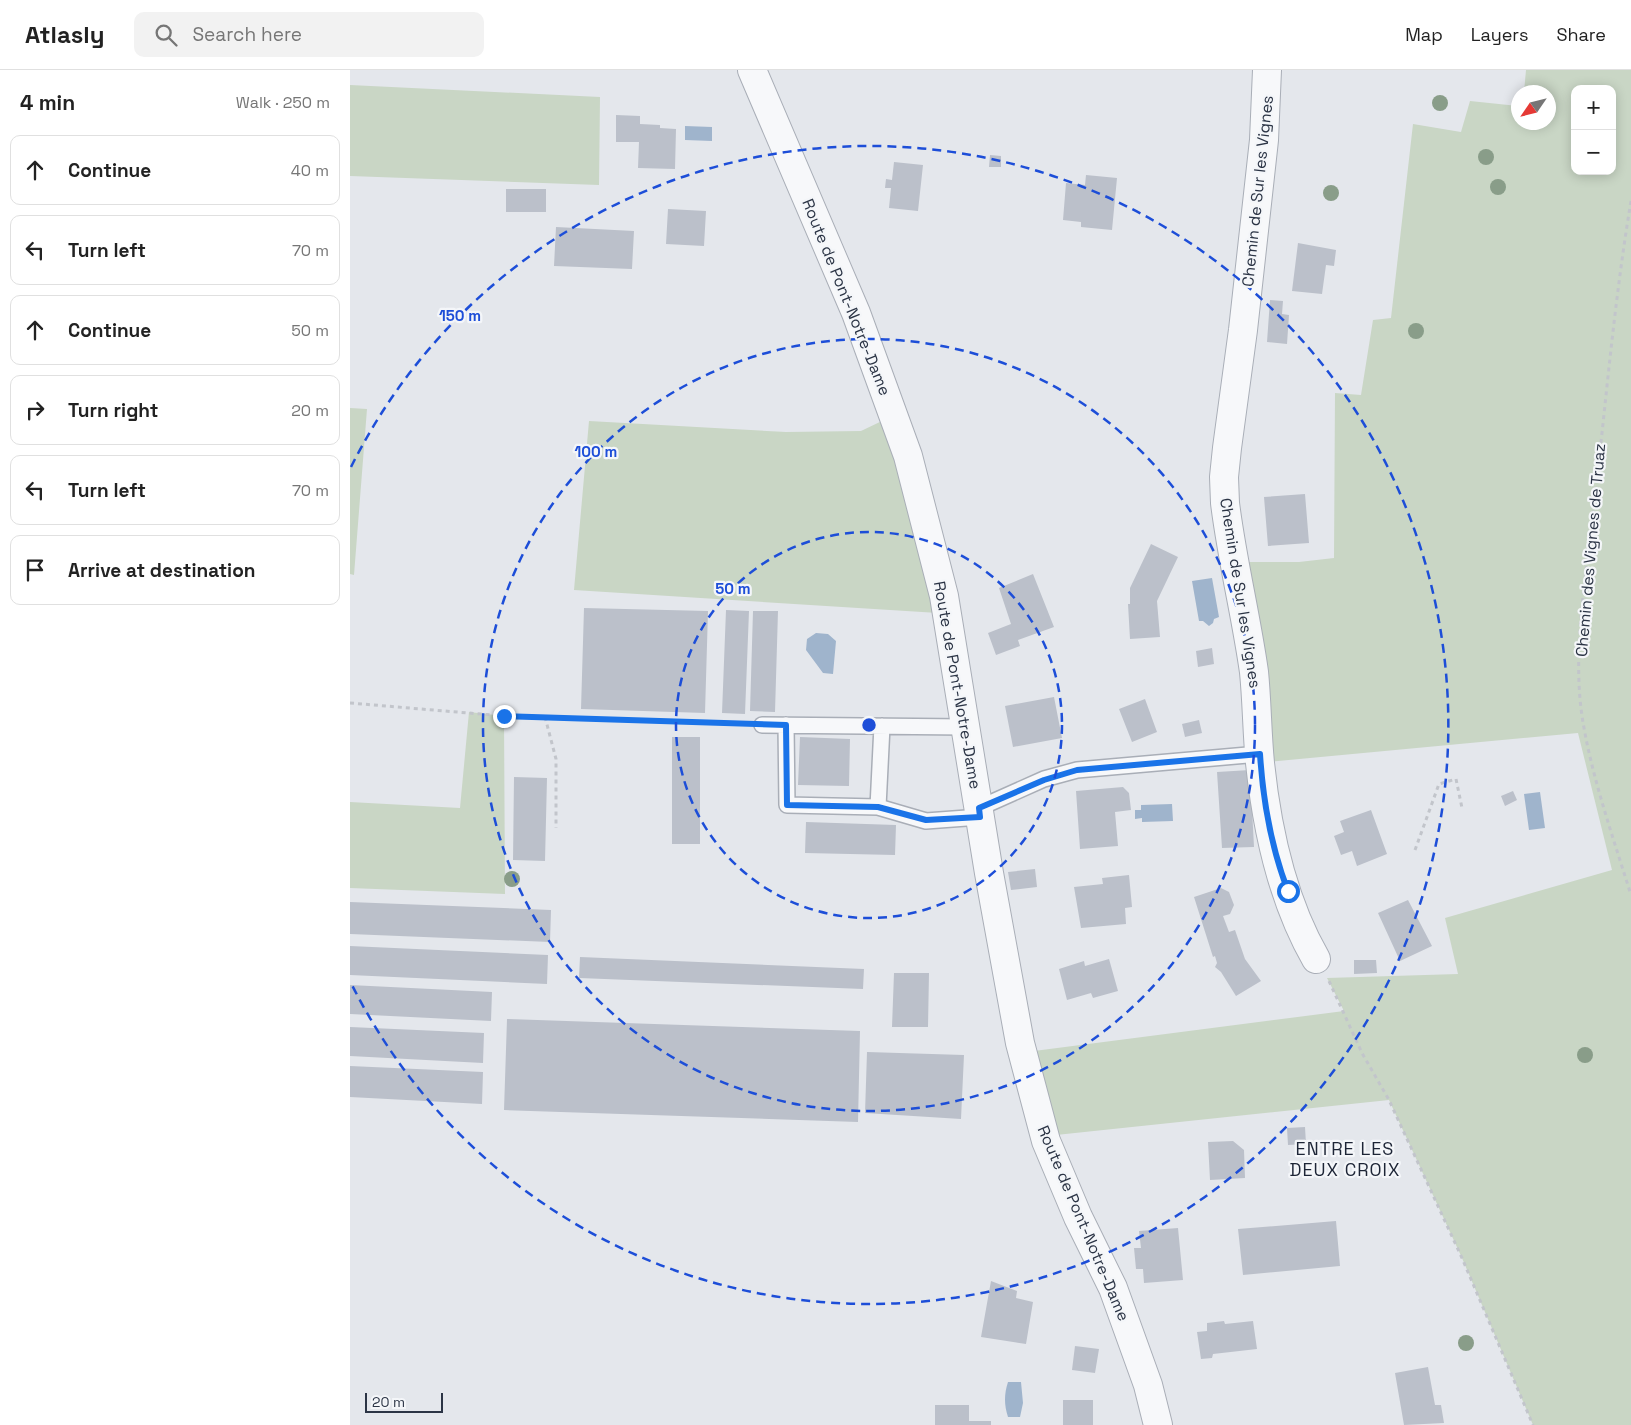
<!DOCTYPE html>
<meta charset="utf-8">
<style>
body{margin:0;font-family:"Space Grotesk",sans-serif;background:#f2f2f2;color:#222}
.controls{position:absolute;right:15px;top:15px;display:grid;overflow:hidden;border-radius:10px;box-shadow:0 2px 12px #0003}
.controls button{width:45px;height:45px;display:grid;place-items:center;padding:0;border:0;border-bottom:1px solid #e0e0e0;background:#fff;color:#222;font:25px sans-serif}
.compass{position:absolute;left:1161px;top:15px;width:45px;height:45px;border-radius:50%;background:#fff;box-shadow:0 2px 12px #0003;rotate:235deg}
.scale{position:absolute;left:15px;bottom:12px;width:78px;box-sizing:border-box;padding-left:5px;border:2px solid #2b3445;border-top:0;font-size:14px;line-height:18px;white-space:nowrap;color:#2b3445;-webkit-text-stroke:4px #f4f6f9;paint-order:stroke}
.stop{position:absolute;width:15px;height:15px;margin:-11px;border:4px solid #1a73e8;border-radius:50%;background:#fff}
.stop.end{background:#1a73e8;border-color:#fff;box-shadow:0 1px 5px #0008}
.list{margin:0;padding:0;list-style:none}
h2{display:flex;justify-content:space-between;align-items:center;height:65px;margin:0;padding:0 20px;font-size:21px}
h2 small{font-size:16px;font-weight:400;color:#767676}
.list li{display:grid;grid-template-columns:32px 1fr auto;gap:15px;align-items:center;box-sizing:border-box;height:70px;margin:0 10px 10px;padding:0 10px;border:1px solid #e0e0e0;border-radius:10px}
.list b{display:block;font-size:19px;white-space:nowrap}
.list em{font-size:16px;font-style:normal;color:#767676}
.icon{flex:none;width:28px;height:28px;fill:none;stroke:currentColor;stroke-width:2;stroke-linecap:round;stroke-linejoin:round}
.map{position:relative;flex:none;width:1281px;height:1355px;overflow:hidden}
header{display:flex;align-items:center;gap:30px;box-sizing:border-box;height:70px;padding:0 25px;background:#fff;border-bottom:1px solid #e0e0e0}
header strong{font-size:24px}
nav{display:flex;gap:28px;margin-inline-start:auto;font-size:18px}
.search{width:350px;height:45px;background:#f2f2f2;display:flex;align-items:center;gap:12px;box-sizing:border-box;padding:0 18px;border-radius:10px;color:#767676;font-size:19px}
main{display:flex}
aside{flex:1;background:#fff}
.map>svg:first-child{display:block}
.green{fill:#c9d6c5;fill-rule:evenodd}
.water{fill:#9fb4cc}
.building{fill:#bbc0ca}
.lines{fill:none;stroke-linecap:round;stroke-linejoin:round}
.lane-casing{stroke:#a9aeb7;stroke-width:18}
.street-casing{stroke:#a9aeb7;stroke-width:30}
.path{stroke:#c2c5cb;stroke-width:3;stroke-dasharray:4 4;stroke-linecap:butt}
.lane{stroke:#f7f8fa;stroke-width:15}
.street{stroke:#f7f8fa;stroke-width:28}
.tree{fill:#899d89}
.route{stroke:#1a73e8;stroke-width:6}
.ring{fill:none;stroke:#1d4ed8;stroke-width:2.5;stroke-dasharray:9 6}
.labels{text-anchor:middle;stroke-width:4.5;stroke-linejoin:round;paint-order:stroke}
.street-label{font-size:16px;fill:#2b3445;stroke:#f4f6f9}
.neighbourhood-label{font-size:18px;letter-spacing:1px;fill:#1d2536;stroke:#f4f6f9}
.centre{fill:#1d4ed8;stroke:#f4f6f9;stroke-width:2.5}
.ring-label{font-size:15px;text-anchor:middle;font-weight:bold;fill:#1d4ed8;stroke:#f4f6f9;stroke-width:4.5;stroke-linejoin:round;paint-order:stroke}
</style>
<header>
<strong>Atlasly</strong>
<div class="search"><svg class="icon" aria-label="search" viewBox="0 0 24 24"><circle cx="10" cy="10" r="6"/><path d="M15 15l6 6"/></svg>Search here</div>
<nav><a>Map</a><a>Layers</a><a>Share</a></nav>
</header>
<main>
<aside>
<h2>4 min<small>Walk · 250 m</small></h2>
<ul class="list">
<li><svg class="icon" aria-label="ahead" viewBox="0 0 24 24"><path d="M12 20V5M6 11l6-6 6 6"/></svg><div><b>Continue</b></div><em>40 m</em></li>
<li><svg class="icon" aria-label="left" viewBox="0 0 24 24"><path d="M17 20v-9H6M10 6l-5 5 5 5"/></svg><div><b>Turn left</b></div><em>70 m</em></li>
<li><svg class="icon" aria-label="ahead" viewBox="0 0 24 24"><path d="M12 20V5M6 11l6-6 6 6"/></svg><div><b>Continue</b></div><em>50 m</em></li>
<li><svg class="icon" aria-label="right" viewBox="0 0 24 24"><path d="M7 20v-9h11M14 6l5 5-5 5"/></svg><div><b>Turn right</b></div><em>20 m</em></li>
<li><svg class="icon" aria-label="left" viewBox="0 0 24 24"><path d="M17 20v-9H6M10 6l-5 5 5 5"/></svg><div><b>Turn left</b></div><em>70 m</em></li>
<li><svg class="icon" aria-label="arrive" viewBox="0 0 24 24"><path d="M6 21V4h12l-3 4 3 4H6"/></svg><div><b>Arrive at destination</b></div></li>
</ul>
</aside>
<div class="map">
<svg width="1281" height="1355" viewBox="0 0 1281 1355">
<rect width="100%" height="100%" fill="#e4e7ec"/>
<path class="green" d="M1176 0H1281V1355H1183L1112 1188 1039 1030 706 1065 684 981 994 941 977 908 1108 904 1095 848 1262 800 1228 663 918 692 895 492H949L984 488 985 323 1011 325 1023 250 1041 248 1063 54 1111 62 1120 31 1168 36V52H1198V22H1174ZM1225 19H1262V101H1225Z
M0 15 250 27 249 115 0 106Z
M0 338 17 339 4 505 0 504Z
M534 350 588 543 224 520 239 351 436 362 511 361Z
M119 642 154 646 155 824 0 818V732L110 738Z"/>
<path class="water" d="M335 56 362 57V71L335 70Z
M862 508 869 547 864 549 863 553 859 556 853 551H849L842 511Z
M466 563 478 564 486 571 483 604 473 603 456 580 457 569Z
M1190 722 1195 758 1179 760 1174 724Z
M822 734 823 751 792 752V748L785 749V740H791V735Z
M658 1312H671L673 1333 670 1347H658C654 1335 654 1324 658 1312Z"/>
<path class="building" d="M266 45 290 46V54L310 55V58L326 59 325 99 288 98 289 72H266Z
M640 85 651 86V97H639Z
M544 92 573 95 568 141 539 138 541 118H535L536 109 542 110Z
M736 105 767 108 762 160 731 157V152L713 150 716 113 735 115Z
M156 119H196V142H156Z
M318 139 356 141 354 176 316 174Z
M206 157 284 161 282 199 204 196Z
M948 173 986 180 984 196 976 195 972 224 942 221Z
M920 230 933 231 932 244 939 245 937 274 917 272Z
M955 424 959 473 918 476 914 427Z
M801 474 828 487 807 531 810 567 780 569 778 534H780V518Z
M683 504 704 557 668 570 670 576 646 585 638 563 661 554 649 518Z
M234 538 358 541 355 643 231 639Z
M376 540 399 541 395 644 372 643Z
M403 541H428L425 642 400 641Z
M862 578 864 594 848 597 846 581Z
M704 627 712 668 663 677 655 636Z
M795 629 807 662 782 672 769 639Z
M849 650 852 663 835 667 832 654Z
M322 667H350V774H322Z
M450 667 500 669 499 716 448 715Z
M900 700 904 777 872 778 867 702Z
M164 707 197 708 195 791 163 790Z
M773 717 779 723 781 740 765 742 768 776 730 779 726 721Z
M1163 721 1167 730 1155 736 1151 726Z
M1021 740 1037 784 1007 796 1002 781 991 785 984 766 994 762 990 751Z
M456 752 546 755 545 785 455 783Z
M685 799 687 817 661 820 658 802Z
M779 805 782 837 775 838 776 854 731 858 724 817 753 814 752 808Z
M871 818 879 822 884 835 880 844 873 846 879 862 885 860 895 889 911 911 886 926 871 902 865 897 867 893 865 886 863 887 844 827Z
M1058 830 1082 876 1050 891 1028 843Z
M0 832 201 840 200 872 0 864Z
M0 876 198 885 197 914 0 905Z
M230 887 514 899 513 919 229 908Z
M759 889 768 921 743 928 741 923 717 930 709 899 734 891 735 896Z
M1004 890H1026L1027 903 1004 904Z
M544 903H579L578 957H542Z
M0 915 142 922 141 951 0 944Z
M157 949 510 961 508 1052 154 1040Z
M0 957 134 963 133 993 0 986Z
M517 982 614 985 611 1049 515 1043Z
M0 996 133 1002 132 1034 0 1027Z
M955 1057 956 1074 938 1075 937 1058Z
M883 1071 894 1080 895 1108 860 1110 858 1072Z
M986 1151 990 1196 893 1205 888 1159Z
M828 1158 833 1210 794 1213 793 1199H786L784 1178H791L789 1161Z
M641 1211 667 1221 666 1228 683 1232 676 1274 631 1267Z
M874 1251 875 1254 903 1251 907 1279 863 1284 862 1288 851 1289 847 1262 857 1261V1253Z
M725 1276 749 1279 745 1303 722 1300Z
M1078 1297 1085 1335H1091L1094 1353 1054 1355 1045 1303Z
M713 1330H743V1355H713Z
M585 1335H619V1351H641V1355H585Z"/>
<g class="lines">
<g class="lane-casing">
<path id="lane" d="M412 655 616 657
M436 655 437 735 528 737 532 656
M528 737 576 751 630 747
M629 738 694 709 727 700 909 684"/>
</g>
<g class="street-casing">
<path id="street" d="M402 0 506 243 558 386 594 526 639 803 670 973 696 1071 728 1147 763 1218 798 1315 808 1355
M917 0 914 70 893 260 877 378 874 407 875 433C882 490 896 545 904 602 907 632 907 663 910 693 917 760 932 830 966 889"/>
</g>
<path class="path" d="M1281 131C1264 232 1256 333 1244 435 1237 504 1222 576 1232 646 1241 705 1263 767 1281 825
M0 633 154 646 394 654
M195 647 206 689V758
M1065 780 1089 714 1106 709 1112 738
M979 911 1012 983 1039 1030 1112 1188 1183 1355"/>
<use href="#lane" class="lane"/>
<use href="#street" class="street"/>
</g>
<g class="tree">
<circle cx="1090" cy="33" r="8"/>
<circle cx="1136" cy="87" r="8"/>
<circle cx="1148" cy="117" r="8"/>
<circle cx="981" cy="123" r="8"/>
<circle cx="1066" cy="261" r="8"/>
<circle cx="162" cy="809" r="8"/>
<circle cx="1235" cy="985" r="8"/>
<circle cx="1116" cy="1273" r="8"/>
</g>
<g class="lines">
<path class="route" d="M154 646 436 655 437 735 528 737 576 750 630 747 629 738 694 710 727 700 910 684C913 731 921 777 938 821"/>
</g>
<g class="ring">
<circle cx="519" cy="655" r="193"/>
<circle cx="519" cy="655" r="386"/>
<path d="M1 397A579 579 0 1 1 1 913"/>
</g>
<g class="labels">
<g class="street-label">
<text transform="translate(907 121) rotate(-84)" y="6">Chemin de Sur les Vignes</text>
<text transform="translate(497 227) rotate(68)" y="6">Route de Pont-Notre-Dame</text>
<text transform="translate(1240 480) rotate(-85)" y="6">Chemin des Vignes de Truaz</text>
<text transform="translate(891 523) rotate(81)" y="6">Chemin de Sur les Vignes</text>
<text transform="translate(608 615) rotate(80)" y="6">Route de Pont-Notre-Dame</text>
<text transform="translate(734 1153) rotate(67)" y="6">Route de Pont-Notre-Dame</text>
</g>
<g class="neighbourhood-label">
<text x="995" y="1085">ENTRE LES<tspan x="995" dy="21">DEUX CROIX</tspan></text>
</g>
</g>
<circle cx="519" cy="655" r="8" class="centre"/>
<g class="ring-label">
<text x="110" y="251">150 m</text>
<text x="246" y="387">100 m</text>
<text x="383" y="524">50 m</text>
</g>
</svg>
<div class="controls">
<button>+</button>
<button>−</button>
</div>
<svg class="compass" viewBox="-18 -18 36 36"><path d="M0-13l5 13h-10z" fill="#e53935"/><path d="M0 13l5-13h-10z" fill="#767676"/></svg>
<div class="scale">20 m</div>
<div class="stop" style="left:938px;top:821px"></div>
<div class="stop end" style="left:154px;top:646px"></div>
</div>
</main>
